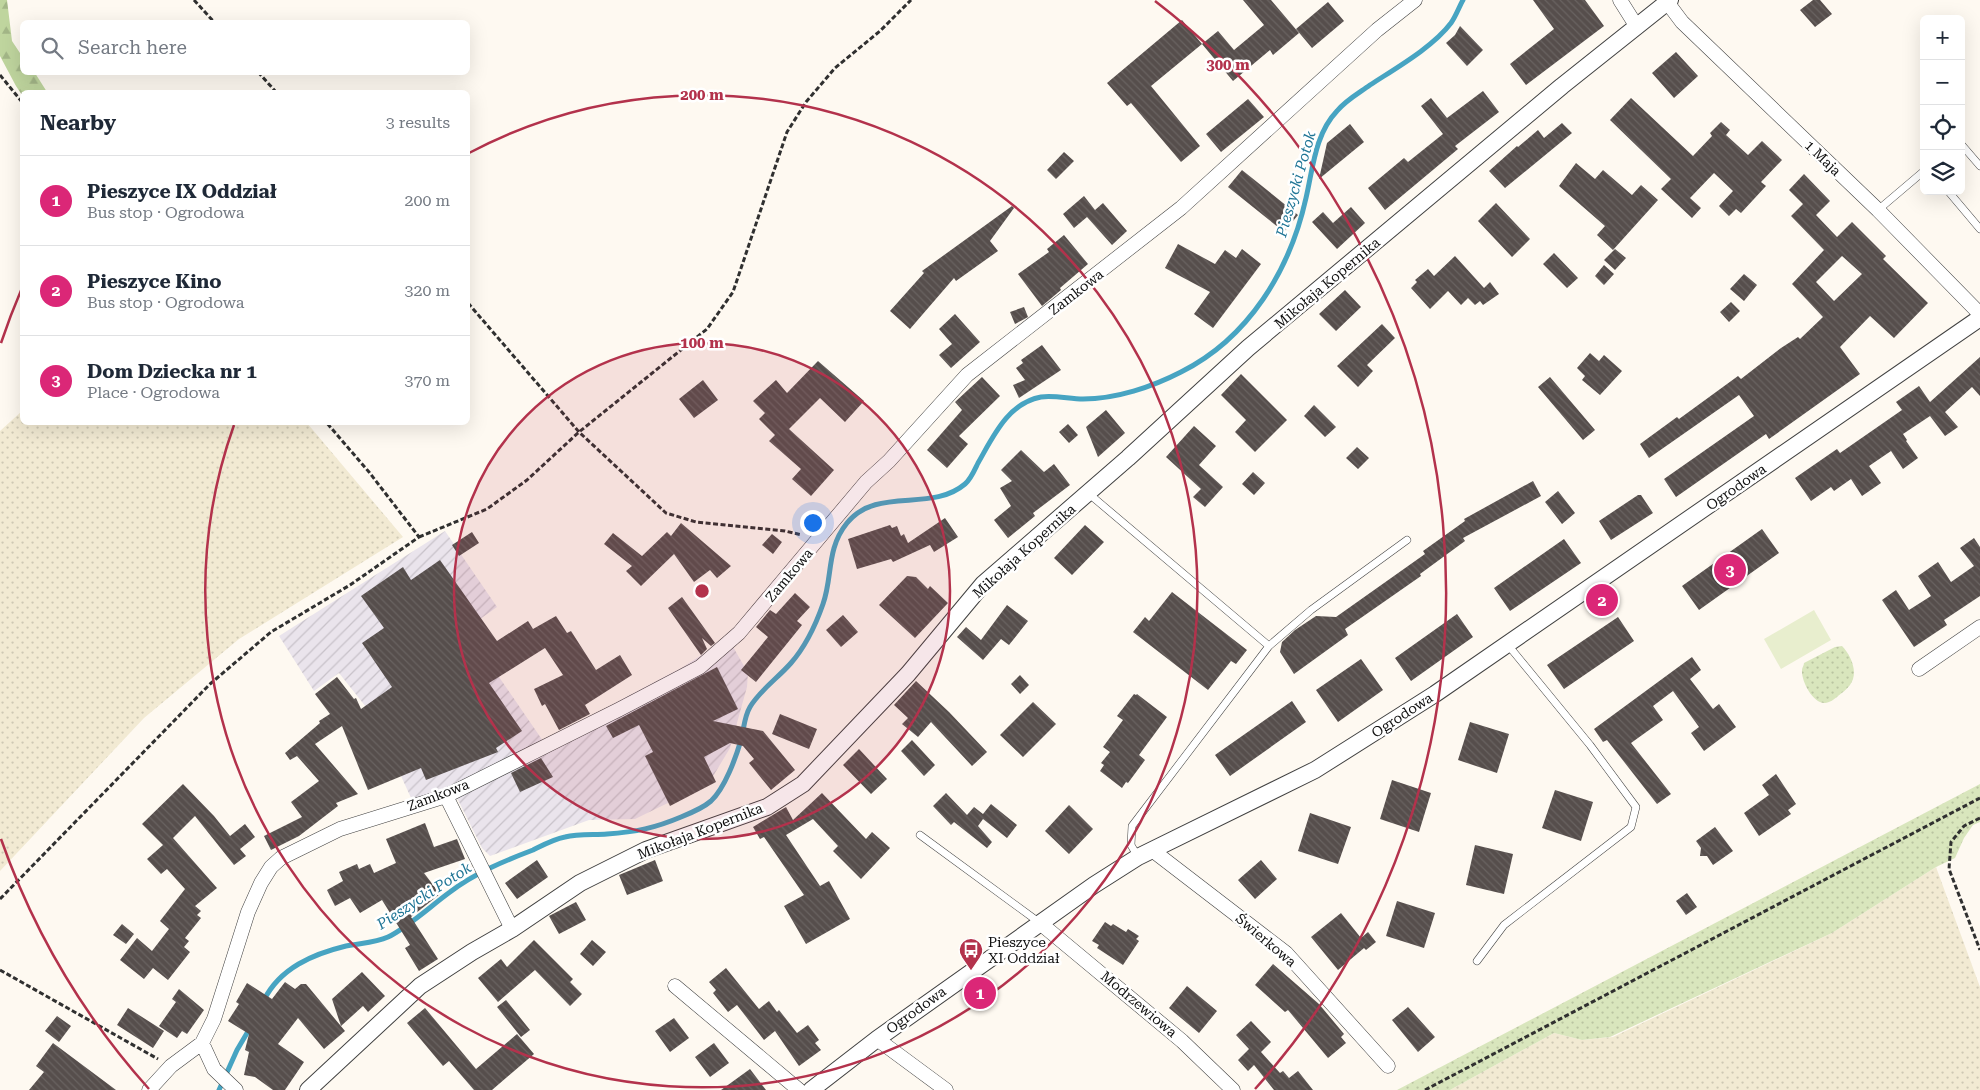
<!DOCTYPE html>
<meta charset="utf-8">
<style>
body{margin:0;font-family:"Roboto Serif",serif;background:#f6f6f7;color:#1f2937}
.controls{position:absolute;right:15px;top:15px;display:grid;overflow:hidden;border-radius:8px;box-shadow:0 5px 20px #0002}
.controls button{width:45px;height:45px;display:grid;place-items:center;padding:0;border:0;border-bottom:1px solid #e0e1e3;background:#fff;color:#1f2937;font:25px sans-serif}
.you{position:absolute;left:812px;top:522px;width:18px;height:18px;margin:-12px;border:4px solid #fff;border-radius:50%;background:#1a73e8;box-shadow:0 0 0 8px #1a73e833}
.badge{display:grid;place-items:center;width:32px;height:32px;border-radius:50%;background:#db2777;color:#fff;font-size:16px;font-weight:700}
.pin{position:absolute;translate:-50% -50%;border:2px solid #fff;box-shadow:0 1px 5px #0006}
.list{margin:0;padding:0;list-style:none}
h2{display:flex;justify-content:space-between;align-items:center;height:65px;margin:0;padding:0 20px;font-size:21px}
h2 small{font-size:16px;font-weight:400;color:#747a83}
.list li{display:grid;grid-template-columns:32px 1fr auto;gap:15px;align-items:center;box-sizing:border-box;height:90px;padding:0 20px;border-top:1px solid #e0e1e3}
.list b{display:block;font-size:19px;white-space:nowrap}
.list p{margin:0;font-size:16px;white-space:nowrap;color:#747a83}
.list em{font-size:16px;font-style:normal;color:#747a83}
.icon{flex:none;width:28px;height:28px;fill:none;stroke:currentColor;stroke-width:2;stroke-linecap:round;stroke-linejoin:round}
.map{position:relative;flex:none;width:1980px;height:1090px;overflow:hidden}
.search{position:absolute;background:#fff;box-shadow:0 5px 20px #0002;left:20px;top:20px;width:450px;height:55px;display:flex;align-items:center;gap:12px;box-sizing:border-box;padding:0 18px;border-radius:8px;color:#747a83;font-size:19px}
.panel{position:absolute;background:#fff;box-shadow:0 5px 20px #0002;left:20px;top:90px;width:450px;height:335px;border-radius:8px}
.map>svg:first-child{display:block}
.industrial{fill:url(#industrial-furrows)}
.farmland{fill:url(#farmland-dots)}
.grass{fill:url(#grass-dots)}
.forest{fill:url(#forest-firs)}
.pitch{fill:#e8eece}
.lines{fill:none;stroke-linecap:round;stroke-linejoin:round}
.stream{stroke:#47a4c2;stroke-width:5}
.building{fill:url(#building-back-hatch);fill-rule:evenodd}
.service-casing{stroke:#414141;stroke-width:8}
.minor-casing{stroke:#414141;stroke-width:15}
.tertiary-casing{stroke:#414141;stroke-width:18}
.path{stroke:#303030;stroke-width:3;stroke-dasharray:5 2.5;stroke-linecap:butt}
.service{stroke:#fff;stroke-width:7}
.minor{stroke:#fff;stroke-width:14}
.tertiary{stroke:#fff;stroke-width:16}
.ring{fill:none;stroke:#b3324c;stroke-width:2.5}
.labels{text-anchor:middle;stroke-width:5;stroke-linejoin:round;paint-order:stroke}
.street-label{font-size:14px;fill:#0e0e0e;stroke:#fff}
.poi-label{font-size:14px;fill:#0e0e0e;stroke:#fff;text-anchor:start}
.water-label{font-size:15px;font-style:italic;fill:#217696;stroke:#fff}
.centre{fill:#b3324c;stroke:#fff;stroke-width:2.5}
.ring-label{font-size:15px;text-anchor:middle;font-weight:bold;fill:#b3324c;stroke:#fff;stroke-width:5;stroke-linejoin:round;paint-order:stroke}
</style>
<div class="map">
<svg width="1980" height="1090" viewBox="0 0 1980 1090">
<defs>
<pattern id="industrial-furrows" width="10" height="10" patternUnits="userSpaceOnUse" patternTransform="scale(1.25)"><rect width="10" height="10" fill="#eae4ec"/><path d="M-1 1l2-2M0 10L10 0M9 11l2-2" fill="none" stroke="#c8c2c9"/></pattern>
<pattern id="farmland-dots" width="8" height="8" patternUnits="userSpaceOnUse" patternTransform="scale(1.25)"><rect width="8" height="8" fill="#f2ead3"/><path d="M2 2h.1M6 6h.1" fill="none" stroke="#cec8b4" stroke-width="1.8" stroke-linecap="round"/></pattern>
<pattern id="grass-dots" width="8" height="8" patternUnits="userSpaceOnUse" patternTransform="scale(1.25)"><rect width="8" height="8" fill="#d9e6bd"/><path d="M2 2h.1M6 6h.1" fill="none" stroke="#b9c4a1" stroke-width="1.8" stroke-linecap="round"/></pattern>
<pattern id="forest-firs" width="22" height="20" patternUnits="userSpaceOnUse" patternTransform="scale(1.25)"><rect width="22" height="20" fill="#bfd59e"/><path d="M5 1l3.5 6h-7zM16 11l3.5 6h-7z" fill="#a3b687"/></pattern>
<pattern id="building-back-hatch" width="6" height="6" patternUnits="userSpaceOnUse" patternTransform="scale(1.25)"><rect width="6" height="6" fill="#564e4c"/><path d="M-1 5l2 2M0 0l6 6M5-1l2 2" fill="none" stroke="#696361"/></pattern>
</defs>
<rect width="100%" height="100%" fill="#fef9f1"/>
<path class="industrial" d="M445 531 497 607 466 629 543 741 683 667 728 638 748 673 747 687 730 748 709 783 635 819 589 820 490 856 482 848 451 786 412 800 390 752 366 707 339 673 314 691 279 636Z"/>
<path class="farmland" d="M22 411V422L307 423 403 537 239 639 144 718 0 871V431Z
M1936 867 1980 987V1090H1450L1554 1033 1582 1040 1613 1037 1832 933Z"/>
<path class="grass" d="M1842 646C1851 655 1859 673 1850 685 1847 689 1842 693 1838 696 1835 699 1829 703 1825 703 1813 704 1801 681 1802 670 1802 668 1804 665 1804 663L1835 647Z
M1980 784V822L1973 825 1964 838 1955 858 1936 867 1832 933 1610 1037 1582 1040 1554 1033 1450 1090H1397Z"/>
<path class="forest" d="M0 0H7L12 41 22 56V72L35 73 47 92H22V95L16 86 0 56Z"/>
<path class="pitch" d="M1814 610 1831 640 1781 669 1764 639Z"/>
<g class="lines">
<path class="stream" d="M264 1000C280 968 313 954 346 946 360 943 375 943 388 937 407 928 432 905 450 892 475 873 504 861 533 850 543 845 554 839 565 837 578 834 594 835 607 834 636 832 655 828 681 817 691 813 703 808 711 801 725 788 736 757 741 740 744 729 744 717 750 707 760 690 778 678 791 663 805 647 816 624 823 604 833 576 826 549 847 523 877 486 931 513 965 484 971 479 975 469 978 463 993 437 1008 403 1041 397 1054 395 1070 399 1083 399 1116 399 1152 387 1181 372 1249 338 1290 270 1306 198 1313 168 1315 134 1337 111 1346 100 1359 93 1370 85 1396 68 1433 47 1451 23 1456 16 1459 7 1463 0
M219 1090 237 1050 250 1028"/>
</g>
<path class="building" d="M1243 0H1271L1299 33 1273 55 1270 50 1233 81 1202 44 1218 31 1234 50 1264 25Z
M1533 0H1585L1604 26 1526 85 1510 64 1554 29Z
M1813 0H1820L1832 14 1815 27 1800 10Z
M1328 2 1344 21 1312 48 1296 29Z
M1182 20 1202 44 1151 86 1200 146 1181 162 1131 103 1127 106 1107 83Z
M1460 26 1483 50 1467 66 1446 43 1455 35Z
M1676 52 1698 76 1674 98 1652 73Z
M1483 91 1499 112 1455 146 1458 149 1385 210 1368 188 1404 158 1408 162 1443 134 1421 106 1431 98 1447 118Z
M1631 98 1693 156 1712 136 1710 133 1721 122 1730 130 1726 135 1748 155 1762 141 1782 160 1761 182 1766 186 1741 213 1736 209 1729 216 1719 206 1733 191 1714 173 1690 198 1701 208 1692 218 1661 189 1671 179 1610 120Z
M1248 99 1264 117 1221 152 1206 134Z
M1562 123 1572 133 1505 188 1489 171 1517 146 1518 147 1538 130 1544 138Z
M1350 124 1364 142 1319 179 1327 143Z
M1064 152 1074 161 1056 179 1047 170Z
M1576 163 1595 179 1603 170 1632 195 1641 185 1658 200 1613 250 1597 235 1605 226 1559 186Z
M1242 170 1298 215 1284 232 1228 187Z
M1804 174 1830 201 1816 215 1837 237 1852 222 1886 256 1883 259 1928 303 1894 338 1870 316 1840 347 1860 374 1769 439 1766 434 1676 497 1664 479 1754 416 1739 395 1649 458 1640 444 1677 417 1679 419 1738 376 1741 379 1781 348 1798 337 1800 339 1823 317 1792 284 1824 250 1791 216 1803 204 1789 190ZM1842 256 1862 274 1834 301 1816 282Z
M1084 196 1095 210 1103 203 1127 231 1112 245 1087 217 1074 228 1063 214Z
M1496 203 1530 239 1512 257 1478 221Z
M1012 206 1014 208 990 241 998 251 956 281 954 278 910 329 890 311 924 273 922 271Z
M1351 207 1365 223 1337 249 1312 222 1323 212 1333 223Z
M1064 235 1088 264 1060 288 1061 290 1042 306 1018 274 1049 252 1047 249Z
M1178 244 1215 264 1225 250 1236 258 1242 249 1261 264 1213 328 1194 314 1210 292 1165 268Z
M1615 249 1626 258 1615 270 1604 260Z
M1554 253 1578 278 1567 288 1543 264Z
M1455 256 1484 288 1490 282 1499 294 1483 305 1480 301 1475 305 1468 298 1461 305 1448 291 1430 309 1411 288 1417 282 1415 280 1428 269 1434 276Z
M1604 265 1614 274 1604 285 1595 276Z
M1744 274 1757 285 1744 301 1730 289Z
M1345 290 1361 307 1336 331 1319 314Z
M1731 302 1740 311 1729 322 1720 312Z
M1024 307 1028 317 1015 324 1010 312Z
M955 314 980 342 951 368 939 355 952 344 939 329Z
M1382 324 1395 338 1367 365 1373 371 1358 387 1337 366Z
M1042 345 1061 370 1019 398 1013 385 1025 380 1016 368 1023 363 1021 360Z
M1590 353 1599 361 1604 355 1622 371 1600 395 1582 380 1585 376 1577 368Z
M1980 357V396L1972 387 1945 412 1958 427 1945 436 1930 416 1903 434 1907 440 1906 441 1918 458 1903 469 1891 451 1869 466 1881 483 1862 496 1851 479 1834 491 1831 487 1811 501 1795 478 1837 449 1840 453 1902 410 1896 402 1919 386 1930 402Z
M818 361 864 401 845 422 820 398 789 429 834 470 811 496 792 479 801 469 769 441 775 435 759 419 765 413 753 401 776 380 787 393Z
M1241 374 1287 420 1255 452 1235 432 1246 420 1221 395Z
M982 377 1000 396 959 436 968 444 947 468 927 450 962 410 955 402Z
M1550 377 1595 430 1583 440 1538 387Z
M703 380 718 400 694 418 679 399Z
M1314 405 1336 427 1325 437 1304 416Z
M1106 410 1125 433 1098 457 1086 427Z
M1068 424 1078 435 1069 443 1059 432Z
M1194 426 1216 446 1199 465 1223 487 1205 507 1193 497 1201 489 1166 457Z
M1357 447 1369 458 1358 469 1346 458Z
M1021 450 1044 472 1054 464 1070 485 1033 513 1035 516 1008 538 994 520 1011 506 1000 488 1012 481 1001 470Z
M1253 472 1265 483 1254 495 1242 484Z
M1533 481 1541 496 1463 538 1465 541 1420 574 1421 576 1345 629 1348 635 1294 674 1280 652 1282 642 1295 630 1316 616 1336 617 1425 554 1423 551 1465 521 1464 519Z
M1558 491 1575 513 1562 524 1545 502Z
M1638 495H1641L1653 513 1611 540 1599 521Z
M945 518 958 537 934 552 930 545 893 562 891 559 857 569 848 539 890 525 892 528 897 526 901 536 904 534 908 543Z
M681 523 731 566 717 578 710 570 694 582 674 554 641 586 626 571 632 566 604 544 613 533 642 556 667 532 671 536Z
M1085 525 1104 542 1072 575 1054 558Z
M1762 529 1779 553 1699 610 1682 586Z
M472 532 479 543 459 556 452 545Z
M772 534 782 542 773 554 762 545Z
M1974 538 1980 547V596L1944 620 1947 625 1914 647 1882 600 1896 590 1909 610 1931 596 1918 576 1938 562 1951 582 1974 566 1960 548Z
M1564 539 1581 563 1510 611 1494 588Z
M440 560 497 641 528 621 533 629 556 616 567 633 571 631 596 670 620 655 632 675 585 705 590 714 559 730 545 704 542 706 534 689 563 675 545 648 489 683 522 731 496 748 498 752 426 780 421 768 368 790 342 726 315 744 358 794 336 803 338 806 299 836 271 850 264 836 302 817 291 802 319 781 297 756 290 760 285 753 320 723 319 721 330 714 315 694 337 677 354 699 356 698 361 709 392 687 362 643 384 628 361 596 403 567 411 580Z
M907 576 916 577 928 589 930 586 948 603 915 638 879 605Z
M1172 592 1247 650 1236 664 1231 661 1208 690 1133 632 1145 617 1149 621Z
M795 593 810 607 797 621 802 625 756 682 741 670 768 637 756 627 770 610 776 614Z
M682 597 715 643 711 646 702 638 707 649 701 655 668 608Z
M1007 605 1028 621 1009 645 1001 639 983 660 957 637 966 627 981 640Z
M1457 614 1473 637 1411 681 1395 658Z
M843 615 858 632 841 647 826 630Z
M1618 617 1634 641 1564 689 1547 665Z
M1692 657 1701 670 1690 679 1713 709 1719 704 1736 727 1704 751 1691 733 1699 727 1673 691 1653 706 1663 720 1631 743 1671 794 1657 804 1607 740 1603 742 1594 729Z
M1361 659 1383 690 1338 722 1316 690Z
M717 667 738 709 713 721 763 731 795 770 771 790 749 763 754 759 743 746 730 743 704 757 716 782 670 806 645 756 653 752 639 725 613 738 606 726Z
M1020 675 1029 685 1020 694 1011 684Z
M916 681 949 712 987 752 972 766 931 722 918 737 902 724 908 718 894 705Z
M1134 694 1136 695 1137 694 1167 717 1139 755 1145 760 1128 783 1126 782 1122 788 1100 771 1104 765 1101 763 1110 752 1103 747 1123 720 1117 716Z
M1292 701 1306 722 1230 776 1215 755Z
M1033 702 1056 724 1023 757 1000 735Z
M780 714 817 729 809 749 772 734Z
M1470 722 1509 734 1497 773 1458 760Z
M912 740 935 765 924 776 901 751Z
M859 749 887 779 871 794 843 765Z
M541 758 553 777 520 792 511 773Z
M1776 774 1796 804 1788 810 1791 814 1759 836 1744 813 1769 795 1762 785Z
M1392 780 1431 793 1419 832 1380 819Z
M183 784 214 816 230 836 245 824 255 837 240 849 246 856 234 865 195 816 173 838 217 888 195 906 201 911 197 915 201 918 185 938 189 941 184 947 190 952 168 980 153 968 144 979 120 960 137 938 152 951 169 929 160 921 185 889 167 869 161 874 147 859 163 845 142 824Z
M1555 790 1593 802 1581 841 1542 828Z
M822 793 866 839 872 832 890 848 861 879 833 851 838 846 813 819 786 835 820 886 829 881 850 919 806 944 784 906 804 895 764 837 760 839 753 827 786 807 793 820Z
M946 793 967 815 974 807 983 814 991 804 1017 825 1007 838 983 819 978 826 992 842 987 848 954 822 951 825 933 806Z
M1069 805 1093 829 1069 854 1045 831Z
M1310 813 1351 827 1338 864 1298 851Z
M425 823 434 847 457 839 465 859 424 873 440 894 411 917 438 959 419 971 405 948 410 945 382 900 360 913 350 898 335 906 327 890 343 881 339 872 357 864 359 869 370 864 374 873 396 863 386 839Z
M1715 827 1733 851 1713 865 1707 856H1700L1701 848 1696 841Z
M1475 845 1513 854 1504 894 1466 885Z
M537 860 548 877 517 899 505 883Z
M655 860 663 881 627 895 619 875Z
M1261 860 1277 879 1255 899 1238 880Z
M1687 893 1697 907 1686 915 1676 901Z
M1397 901 1435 913 1424 948 1386 936Z
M576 902 586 920 559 934 549 916Z
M1341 913 1361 938 1368 932 1376 942 1366 950 1364 948 1338 970 1311 937Z
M1105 922 1111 926 1113 924 1126 932 1128 929 1139 936 1136 939 1139 941 1123 965 1097 948 1099 945 1092 941Z
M122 924 134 934 126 944 113 935Z
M534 940 573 979 570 982 582 994 570 1006 535 970 498 1002 478 978 501 959 507 967Z
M592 940 606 952 593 966 580 954Z
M1273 964 1319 1004 1344 1034 1341 1037 1346 1043 1328 1058 1288 1010 1285 1012 1255 985Z
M726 968 759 1009 769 1001 777 1012 779 1010 797 1033 808 1025 819 1040 815 1043 821 1050 799 1066 775 1031 764 1040 737 1005 728 1012 713 993 716 990 709 982Z
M362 972 385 996 368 1012 363 1006 341 1026 332 999Z
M285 982 295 989 301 984H306L345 1031 324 1049 298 1018 278 1044 304 1062 285 1090H273L255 1077 244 1075 249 1052 245 1050 249 1034 228 1021 239 1004 236 1002 247 983 272 999Z
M1187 986 1217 1011 1199 1033 1169 1008Z
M179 989 204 1010 187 1034 182 1031 177 1038 159 1026 176 1002 172 999Z
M506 1000 530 1030 521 1037 497 1007Z
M1408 1007 1435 1037 1418 1052 1392 1020Z
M128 1008 164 1031 153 1048 117 1025Z
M425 1008 476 1069 517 1034 534 1054 492 1090H474L449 1061 443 1066 407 1023Z
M57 1016 71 1026 59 1042 45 1031Z
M674 1018 689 1038 670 1052 655 1031Z
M1251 1021 1271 1042 1261 1052 1280 1073 1283 1071 1289 1078 1298 1071 1313 1090H1274L1254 1065 1248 1071 1238 1060 1249 1049 1236 1035Z
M53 1043 116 1090H29L44 1072 36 1066Z
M714 1043 729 1063 710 1077 695 1057Z
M750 1069 766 1090H721Z"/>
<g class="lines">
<g class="service-casing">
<path id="service" d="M1961 144 1980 166
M1948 191 1980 229
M1878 210 1924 171
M1088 493 1269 646
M920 835 1040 923
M1138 857 1131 845 1132 826 1269 646 1311 610 1407 540
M1477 961 1504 925 1631 827 1636 807 1590 745 1508 645"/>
</g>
<g class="minor-casing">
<path id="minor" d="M1620 0 1637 27
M1667 2 1682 22 1878 210 1980 314
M1919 669 1980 627
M446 796 512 929
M1152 850 1286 953 1388 1066
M1040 923 1182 1041 1233 1090
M675 986 799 1090
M877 1039 946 1090
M202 1043 214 1069 236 1090
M149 1090 171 1066 202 1043 214 1019 248 912 261 883 271 867 281 858 340 829 446 796 620 709 700 667 739 633 866 482 889 461 967 375 1181 208 1377 30 1415 0"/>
</g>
<g class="tertiary-casing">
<path id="tertiary" d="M308 1090 420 986 472 952 512 929 580 883 646 850 767 807 803 784 908 674 983 584 1128 458 1248 348 1562 86 1670 0
M811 1090 877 1039 1094 885 1138 857 1315 770 1435 694 1980 318"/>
</g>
<path class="path" d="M194 0 214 22
M258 72 276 92
M0 75 22 102
M468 303 579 432 666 513 696 522 785 531 802 535
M419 537 487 509 527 480 579 432 707 329 733 292 787 132 806 102 835 68 880 31 911 0
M1980 818 1964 826 1951 842 1949 869 1980 950
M0 899 210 684 271 632 350 585 419 537 369 472 326 422
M0 970 158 1059
M1425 1090 1980 798"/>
<use href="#service" class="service"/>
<use href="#minor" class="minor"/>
<use href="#tertiary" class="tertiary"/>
</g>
<circle cx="702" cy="591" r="248" fill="#b3324c" fill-opacity=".12"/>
<g class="ring">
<circle cx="702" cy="591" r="248"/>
<path d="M469 153A496 496 0 1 1 234 425"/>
<path d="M149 1089A744 744 0 0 1 1 839M1 343A744 744 0 0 1 22 288M1155 1A744 744 0 0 1 1255 1089"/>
</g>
<defs>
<g id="bus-pin" transform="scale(1.25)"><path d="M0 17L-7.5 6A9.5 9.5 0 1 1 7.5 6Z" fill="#b3324c" stroke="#fff"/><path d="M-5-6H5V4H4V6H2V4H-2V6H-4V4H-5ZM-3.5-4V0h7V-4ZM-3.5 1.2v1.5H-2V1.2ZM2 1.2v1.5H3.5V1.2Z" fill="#fff"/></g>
</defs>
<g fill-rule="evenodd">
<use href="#bus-pin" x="971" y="950"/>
</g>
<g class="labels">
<g class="street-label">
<text transform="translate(1823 158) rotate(44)" y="5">1 Maja</text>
<text transform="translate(1327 283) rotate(-40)" y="5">Mikołaja Kopernika</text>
<text transform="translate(1076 292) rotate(-38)" y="5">Zamkowa</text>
<text transform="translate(1736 487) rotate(-35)" y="5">Ogrodowa</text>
<text transform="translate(1024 551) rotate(-42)" y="5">Mikołaja Kopernika</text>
<text transform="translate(789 575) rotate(-50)" y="5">Zamkowa</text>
<text transform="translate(1402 715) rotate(-33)" y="5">Ogrodowa</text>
<text transform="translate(438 795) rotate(-21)" y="5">Zamkowa</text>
<text transform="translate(700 831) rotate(-21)" y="5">Mikołaja Kopernika</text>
<text transform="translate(1266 940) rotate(40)" y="5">Świerkowa</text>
<text transform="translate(1139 1004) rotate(40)" y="5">Modrzewiowa</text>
<text transform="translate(916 1010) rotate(-36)" y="5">Ogrodowa</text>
</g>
<g class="poi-label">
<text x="988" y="947">Pieszyce<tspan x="988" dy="16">XI Oddział</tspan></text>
</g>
<g class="water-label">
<text transform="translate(1296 184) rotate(-74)" y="5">Pieszycki Potok</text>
<text transform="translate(424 896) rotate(-33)" y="5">Pieszycki Potok</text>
</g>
</g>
<circle cx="702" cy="591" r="8" class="centre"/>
<g class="ring-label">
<text x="1228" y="70">300 m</text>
<text x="702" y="100">200 m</text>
<text x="702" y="348">100 m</text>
</g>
</svg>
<div class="controls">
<button>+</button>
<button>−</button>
<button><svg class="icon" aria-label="locate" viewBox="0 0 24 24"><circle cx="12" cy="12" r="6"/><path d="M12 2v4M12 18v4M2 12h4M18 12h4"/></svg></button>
<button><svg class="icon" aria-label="layers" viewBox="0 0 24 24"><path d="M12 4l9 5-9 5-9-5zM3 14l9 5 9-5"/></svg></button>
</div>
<div class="you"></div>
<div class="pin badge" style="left:980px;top:993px">1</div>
<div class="pin badge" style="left:1602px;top:600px">2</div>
<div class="pin badge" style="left:1730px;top:570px">3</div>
<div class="search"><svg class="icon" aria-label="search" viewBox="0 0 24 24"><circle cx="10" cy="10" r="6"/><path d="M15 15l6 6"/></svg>Search here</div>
<section class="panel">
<h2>Nearby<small>3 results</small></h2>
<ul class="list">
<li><span class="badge">1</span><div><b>Pieszyce IX Oddział</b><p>Bus stop · Ogrodowa</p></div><em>200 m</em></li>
<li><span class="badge">2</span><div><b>Pieszyce Kino</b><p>Bus stop · Ogrodowa</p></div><em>320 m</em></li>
<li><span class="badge">3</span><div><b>Dom Dziecka nr 1</b><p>Place · Ogrodowa</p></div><em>370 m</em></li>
</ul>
</section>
</div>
